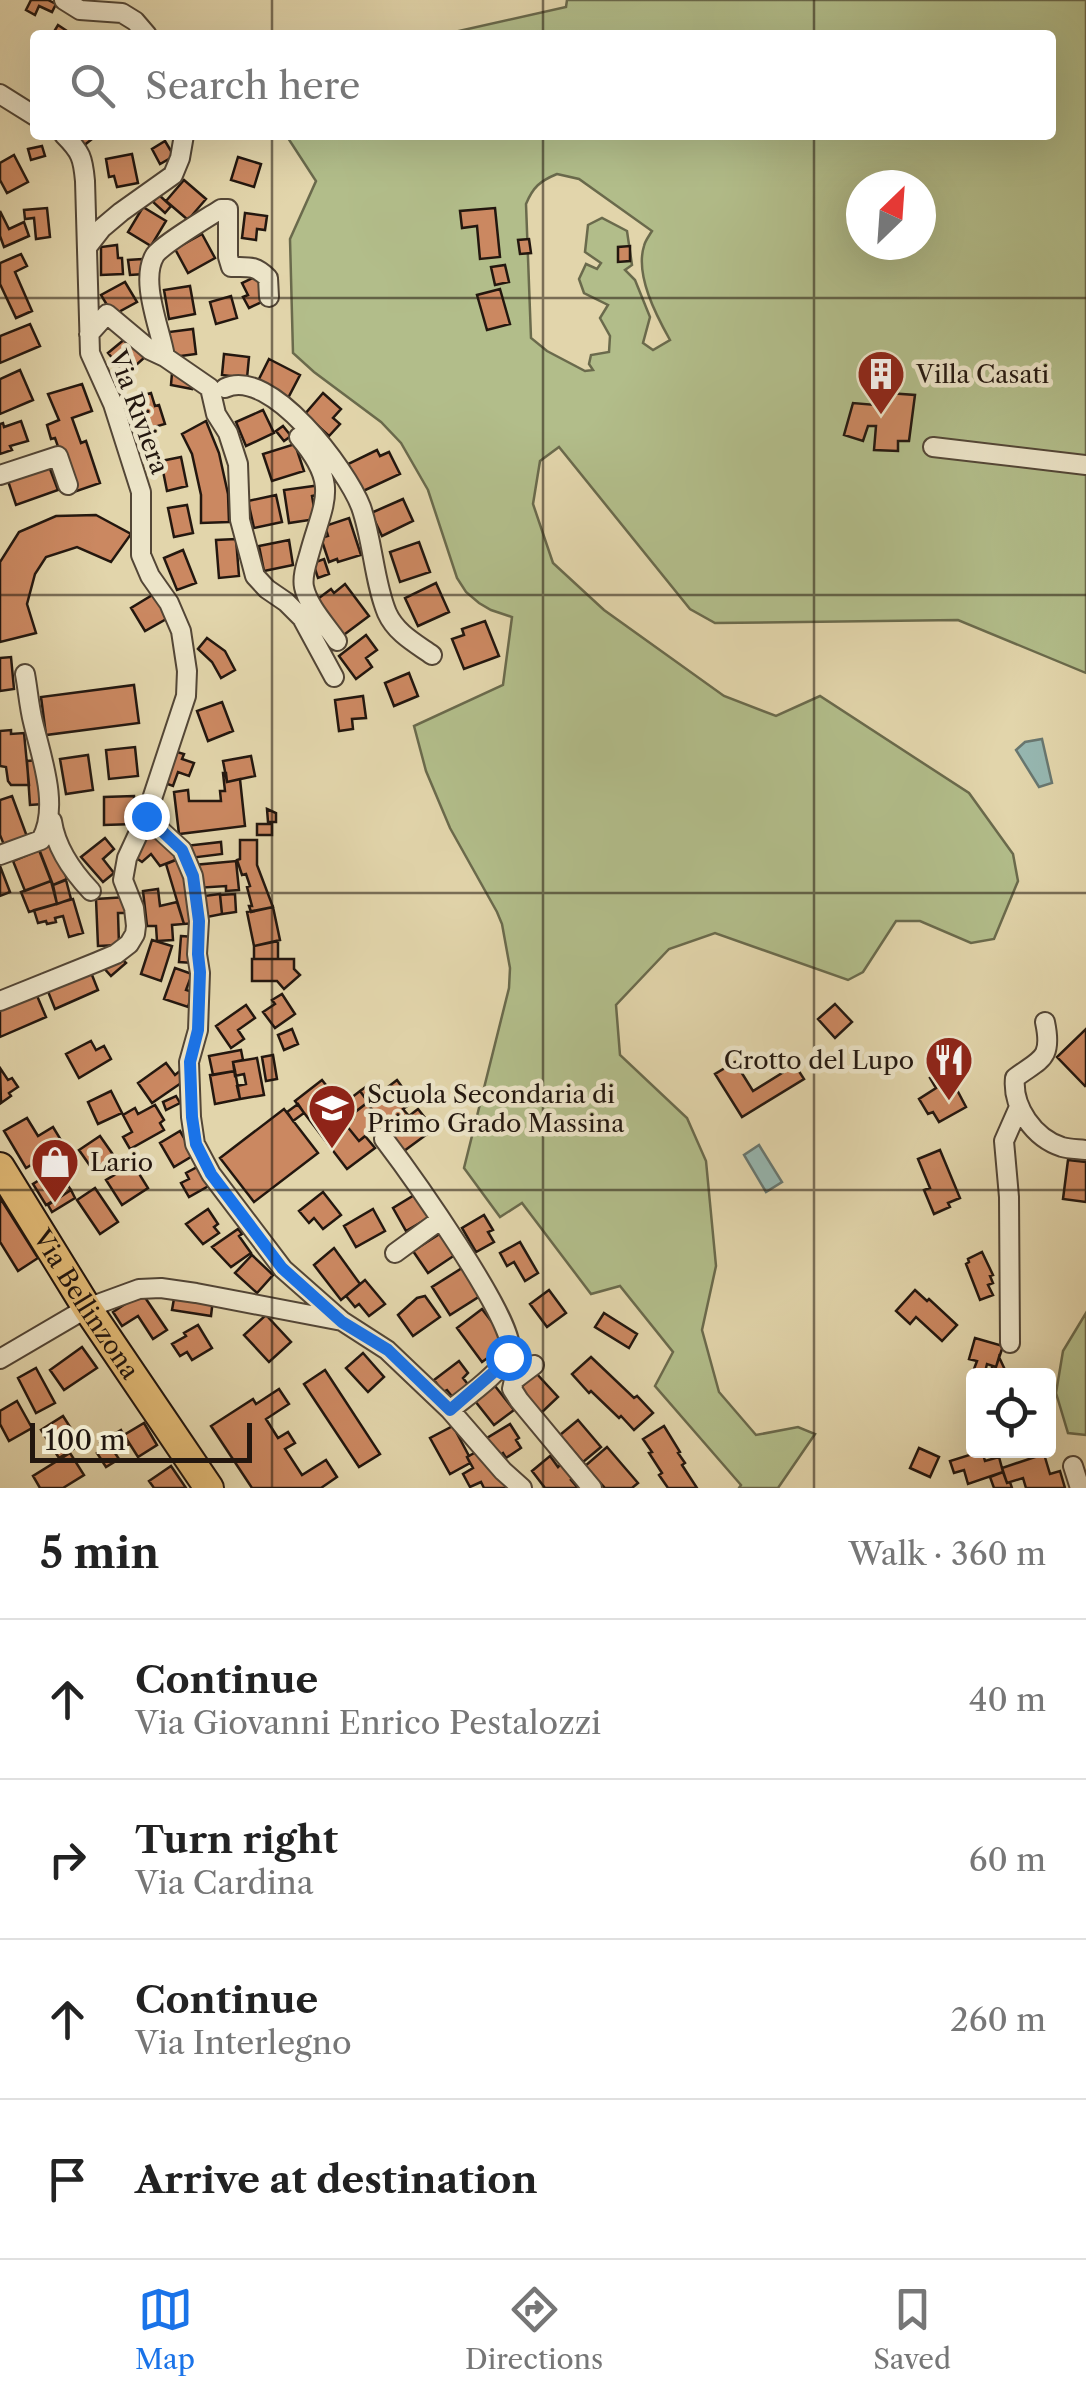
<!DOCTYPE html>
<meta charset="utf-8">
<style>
body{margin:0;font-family:"Libre Caslon Text",serif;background:#f2f2f2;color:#222}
.controls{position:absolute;right:30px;bottom:30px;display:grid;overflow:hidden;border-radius:10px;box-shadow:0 10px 40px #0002}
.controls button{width:90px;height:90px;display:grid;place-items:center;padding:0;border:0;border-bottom:2px solid #e0e0e0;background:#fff;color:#222;font:50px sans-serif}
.compass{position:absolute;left:846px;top:170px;width:90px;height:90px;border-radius:50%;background:#fff;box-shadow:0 10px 40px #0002;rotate:25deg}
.scale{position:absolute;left:30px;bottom:25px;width:222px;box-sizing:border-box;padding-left:10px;border:5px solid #23170f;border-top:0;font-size:28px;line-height:35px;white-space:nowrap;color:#23170f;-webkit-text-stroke:8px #ece4c8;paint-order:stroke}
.stop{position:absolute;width:30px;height:30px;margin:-22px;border:8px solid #1a73e8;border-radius:50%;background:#fff}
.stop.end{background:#1a73e8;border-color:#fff;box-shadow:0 2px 10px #0008}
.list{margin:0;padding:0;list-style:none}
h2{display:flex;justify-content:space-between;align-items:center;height:130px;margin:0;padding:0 40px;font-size:42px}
h2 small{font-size:32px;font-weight:400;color:#767676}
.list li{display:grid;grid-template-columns:65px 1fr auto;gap:30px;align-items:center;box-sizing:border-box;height:160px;padding:0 40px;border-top:2px solid #e0e0e0}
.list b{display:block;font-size:38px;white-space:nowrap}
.list p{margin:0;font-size:32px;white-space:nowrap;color:#767676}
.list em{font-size:32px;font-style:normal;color:#767676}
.icon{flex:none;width:55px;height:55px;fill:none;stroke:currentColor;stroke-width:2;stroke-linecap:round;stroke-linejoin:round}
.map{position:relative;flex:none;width:1086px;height:1488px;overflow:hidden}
.search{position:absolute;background:#fff;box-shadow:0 10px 40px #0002;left:30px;right:30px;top:30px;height:110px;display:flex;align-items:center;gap:25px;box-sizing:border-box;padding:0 35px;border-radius:10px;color:#767676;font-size:38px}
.sheet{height:770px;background:#fff}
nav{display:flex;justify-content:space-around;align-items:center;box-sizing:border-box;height:140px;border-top:2px solid #e0e0e0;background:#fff;font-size:28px;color:#767676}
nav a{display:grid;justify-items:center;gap:5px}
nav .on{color:#1a73e8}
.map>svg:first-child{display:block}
.green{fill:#b2bd8a;stroke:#6a6a4c;stroke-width:2.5;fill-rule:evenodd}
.water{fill:#96b7b1;stroke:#687770;stroke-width:2.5}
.building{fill:#cb8861;stroke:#23170f;stroke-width:2.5}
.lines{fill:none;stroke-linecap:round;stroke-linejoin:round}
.street-casing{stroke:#534636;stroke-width:22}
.primary-casing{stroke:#23170f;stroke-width:32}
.street{stroke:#ece4c8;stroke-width:18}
.primary{stroke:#e1ba76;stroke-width:28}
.route{stroke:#1a73e8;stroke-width:12}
.grid{fill:none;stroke:#23170f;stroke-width:2.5;stroke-opacity:0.55}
.labels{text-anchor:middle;stroke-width:9;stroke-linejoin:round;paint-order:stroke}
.poi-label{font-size:25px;fill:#23170f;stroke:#ece4c8;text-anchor:start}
.street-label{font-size:25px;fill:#23170f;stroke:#ece4c8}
</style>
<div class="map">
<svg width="1086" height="1488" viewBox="0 0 1086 1488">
<rect width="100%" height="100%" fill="#e2d5ab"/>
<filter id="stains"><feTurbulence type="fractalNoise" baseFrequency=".002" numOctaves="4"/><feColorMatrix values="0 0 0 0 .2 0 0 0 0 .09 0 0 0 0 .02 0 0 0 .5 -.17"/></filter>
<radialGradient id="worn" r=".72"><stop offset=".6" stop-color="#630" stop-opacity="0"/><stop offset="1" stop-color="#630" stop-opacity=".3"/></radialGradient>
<path class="green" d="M567 0H1086V673L958 620 715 623 690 609 559 447 540 461 533 504 553 563 604 610 724 696 776 716 820 696 969 793 1013 854 1018 881 994 939 971 943 920 921H896L863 972 848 980 715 933 669 949 616 1005 620 1055 687 1118 706 1161 716 1266 702 1330 719 1392 756 1435 798 1427 815 1434 778 1488H739L741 1485 655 1386 673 1352 620 1286 591 1294 522 1203 500 1217 464 1168 509 988 510 968 502 924 497 912 450 828 426 771 414 726 503 685 512 617 491 610 479 603 466 592 457 578 428 490 401 443 381 422 314 372 293 353 290 239 316 181 286 135H1051V35H441L566 7ZM557 174 579 179 652 231C649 236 645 241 644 246 635 275 656 315 670 340L653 350 643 343 650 317 635 280 625 270 632 265 627 231 602 218 588 225 585 252 601 263 597 269 586 264 579 279 584 293 608 305 600 318 610 336 609 352 591 355 589 364 593 370 585 371 547 351 531 338 526 204C533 187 540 181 557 174ZM861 185H921V245H861Z
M1086 1313V1435L1068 1433 1056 1393 1063 1351Z"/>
<path class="water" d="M1042 739 1052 783 1039 787 1016 750 1025 742Z
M759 1145 782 1182 766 1192 744 1155Z"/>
<path class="building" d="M31 0H48L56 4 52 12 39 6 35 15 26 10Z
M58 25 73 35H52Z
M71 135H97L82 147Z
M165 141 174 156 160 164 152 149Z
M42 146 45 156 31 160 28 149Z
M132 154 138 183 117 187 114 176 109 177 106 159Z
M14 155 28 182 7 193 0 180V163Z
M238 157 261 164 254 187 231 180Z
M184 180 206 199 188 220 166 201Z
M159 195 171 206 165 213 153 202Z
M143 207 166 221 151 246 128 232Z
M47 208 50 237 36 239 34 218 25 219 24 210Z
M495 208 500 257 480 259 477 226 462 228 460 211Z
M0 211 9 229 24 222 29 236 4 247 0 236Z
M245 213 267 216 265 230 257 229 256 240 242 238Z
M202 234 215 258 188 273 175 249Z
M529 239 531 253 520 254 518 240Z
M117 245 118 258H122L123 274 101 275V247Z
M630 246V261L618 262V247Z
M21 254 27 266 15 272 32 311 16 318 0 284V263Z
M142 259 144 274 130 275 128 260Z
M505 265 509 282 495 285 491 267Z
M261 274 266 300 249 308 243 297 248 295 242 283Z
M125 282 137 302 113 315 101 295Z
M190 286 195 314 169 319 164 290Z
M500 289 510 324 487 330 477 295Z
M231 296 237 318 216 324 210 302Z
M30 324 40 346 0 363V336Z
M193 329 196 354 173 357 169 332Z
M126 338 144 358 126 374 108 353Z
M224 354 249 357 247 378 222 375Z
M269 359 300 375 287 400 256 385Z
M20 370 33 400 0 414V379Z
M172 373 180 374 193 382 192 389 171 385Z
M82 384 92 411 72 418 81 443 86 441 100 483 74 492 55 438 51 439 47 425 59 420 48 394Z
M151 393 155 406 159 405 165 424 140 431 134 412 129 414 125 400Z
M323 393 341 409 333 418 340 424 329 436 305 414Z
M888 393 915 395 909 441H898V451L874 450 876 426H868L863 441 844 435 853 403 887 406Z
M263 410 274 433 246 446 236 422Z
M21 421 28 441 10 446 12 450 0 454V424L3 423 4 427Z
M206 421 219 453 228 494 229 522 201 523V495L192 454 182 434Z
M283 426 291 436 284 441 276 431Z
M295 444 304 471 272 481 263 454Z
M377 450 380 456 389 452 400 474 361 492 348 464Z
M181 457 187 486 167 491 161 461Z
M47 461 58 490 16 505 6 475Z
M321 485 322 494 312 496 316 519 289 523 284 490Z
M276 495 282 522 254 528 248 501Z
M403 499 413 521 382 536 371 513Z
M187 505 193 533 174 537 168 508Z
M96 515 131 534 111 562 77 547 46 557 35 574 27 604 36 633 0 642V562L19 532 56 516Z
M349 518 361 555 338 562 337 559 329 562 321 538 328 536 325 526Z
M236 539 239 576 219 578 216 540Z
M289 540 293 565 264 571 259 546Z
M419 542 430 572 400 582 390 552Z
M183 550 196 583 177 590 164 558Z
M324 559 329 574 318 578 313 563Z
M436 583 449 612 418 626 405 598Z
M345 584 369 616 341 637 315 601 331 589 334 593Z
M154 594 168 618 145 631 131 608Z
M485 621 499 656 464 669 452 639 464 635 462 629Z
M366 635 377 650 366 658 372 667 356 679 339 656Z
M207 638 225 651 235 670 221 678 212 662 198 649Z
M11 657 14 689 0 691V658Z
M409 673 418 696 394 706 385 683Z
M134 685 139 723 46 735 41 697Z
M363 696 366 718 352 719 353 729 339 731 335 700Z
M222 702 233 731 208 741 197 711Z
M11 730V734L24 733 29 785H11L8 781 6 767 0 766V731Z
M135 747 138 776 109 779 106 750Z
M170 750 184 754 182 759 194 763 189 776 178 772 173 786 159 781Z
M88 755 93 790 66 794 60 759Z
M251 756 255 776 227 782 223 761Z
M39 760 43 804 30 805 27 761Z
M223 773H226L227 782 240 779 245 826 179 834 174 792 188 790 189 801H221L220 791H225Z
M12 796 29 842 6 850 0 835V800Z
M134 796 135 824 104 825V797Z
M267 809 276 813V822H268Z
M257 824H272V835H257Z
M145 828 183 857 160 866 151 854 142 862 132 855Z
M105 838 114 849 103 859 114 873 103 882 81 857Z
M240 840H257V865L273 907 251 912 249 906H252L247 887 250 886 246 874 242 875 237 860 240 859Z
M221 842 222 854 190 858 185 846Z
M53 843 67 879 53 885 39 849Z
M39 850 51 881 25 891 13 861Z
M183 857 196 923 184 924 166 864Z
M236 861 239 890 226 891V886L196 888 194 865Z
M0 866 10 892 0 896Z
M66 880 71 899 57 904 53 885Z
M51 881 57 904 29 912 21 892Z
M158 889 160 906 177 902 184 924 172 925 173 940 157 941 156 926H147L143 891Z
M220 894 222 914 202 918 204 896Z
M235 894 236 912 222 914 220 895Z
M127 897 128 913H118L119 945 98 946 96 899Z
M73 899 83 933 69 937 63 916 55 918 56 922 47 924 46 921 38 923 34 910Z
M273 907 280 940 254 946 247 912Z
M181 936 194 937 193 963 179 962Z
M152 940 172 946 161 981 141 974Z
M278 941V959H254V946Z
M119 956 126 963 111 976 102 966Z
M252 959H294V969L300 975 284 989 277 981H252Z
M175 968 192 974 186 990 193 992 188 1007 164 999Z
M90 970 98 990 55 1009 47 989Z
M35 991 46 1017 0 1037V1006Z
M282 994 295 1014 275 1028 263 1012 275 1004 272 1000Z
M835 1004 852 1022 835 1038 818 1019Z
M246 1005 255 1018 238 1030 244 1039 231 1048 216 1026Z
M292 1029 298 1044 284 1050 278 1035Z
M1086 1029V1085L1085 1086 1057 1057Z
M91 1041 96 1050 104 1046 111 1059 79 1078 66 1054Z
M241 1050 243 1060 233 1062 235 1071 213 1075 209 1056Z
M273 1055 277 1079 266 1081 262 1057Z
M257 1058 264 1095 240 1099 237 1086 246 1084 244 1074 235 1076 233 1062Z
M735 1062 753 1091 795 1065 804 1079 742 1117 715 1074Z
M166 1063 175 1075 181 1070 187 1079 152 1103 138 1083Z
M0 1068 8 1080 12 1078 18 1087 9 1093 11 1096 1 1103Z
M946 1069 966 1107 939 1122 933 1112 928 1114 919 1099 936 1088 930 1078Z
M235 1071 240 1099 215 1104 210 1075Z
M322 1080 353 1119 346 1125 359 1141 365 1136 375 1148 347 1169 295 1101Z
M397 1080 413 1102 403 1109 409 1116 418 1109 434 1129 404 1151 367 1103Z
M370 1084 378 1095 368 1102 360 1091Z
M111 1091 122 1113 98 1124 88 1102Z
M360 1091 368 1102 350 1116 342 1105Z
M176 1096 180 1103 166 1110 163 1102Z
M367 1103 382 1123 359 1141 346 1125 353 1119 350 1116Z
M298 1104 304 1113 293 1121 287 1112Z
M155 1105 164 1120 160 1123 164 1130 130 1149 123 1137 132 1132 123 1115 135 1108 138 1114Z
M284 1109 318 1153 254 1202 220 1158Z
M27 1118 38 1136 53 1127 64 1145 26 1168 4 1131Z
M180 1131 194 1155 174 1167 160 1143Z
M100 1136 114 1156 93 1170 79 1150Z
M940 1150 960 1198 948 1203 950 1207 934 1214 924 1190 930 1188 918 1159Z
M1068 1160 1086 1162V1202L1063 1199Z
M133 1164 148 1188 122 1205 106 1180Z
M201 1165 212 1184 189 1197 181 1183 189 1179 186 1173Z
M57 1169 71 1190 46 1205 33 1184Z
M95 1188 118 1222 100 1234 77 1200Z
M71 1190 75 1198 52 1212 48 1205Z
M323 1192 341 1215 323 1229 314 1218 309 1223 299 1211Z
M416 1194 430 1217 406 1231 393 1208Z
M0 1198 38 1258 18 1271 0 1242Z
M208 1209 218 1224 214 1227 219 1233 203 1244 186 1224Z
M373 1209 385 1231 356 1247 344 1226Z
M484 1215 493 1230 488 1232 494 1242 476 1252 462 1228Z
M238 1229 242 1234 239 1236 251 1253 231 1267 212 1247Z
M441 1233 455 1255 428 1273 413 1251Z
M520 1242 538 1273 525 1281 514 1262 507 1266 500 1253Z
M334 1248 360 1284 341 1300 314 1265Z
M982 1252 993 1275 990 1276 993 1283 988 1285 993 1295 980 1300 966 1264 969 1262 968 1259Z
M252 1255 273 1275 257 1293 235 1273Z
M462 1268 480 1296 450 1315 432 1287Z
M365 1280 385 1304 369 1316 359 1304 355 1307 346 1296Z
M549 1290 566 1313 547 1327 530 1304Z
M915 1290 927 1301 929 1299 957 1325 942 1341 916 1317 910 1324 896 1311Z
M142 1293 167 1330 153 1339 138 1316 122 1326 113 1312Z
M175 1293 213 1299 211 1316 172 1310Z
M425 1296 440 1317 413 1336 398 1315 417 1298Z
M482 1309 508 1343 482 1362 457 1328Z
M604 1313 637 1334 629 1348 595 1327Z
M266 1315 291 1342 269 1362 244 1335Z
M198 1325 212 1348 192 1360 187 1352 180 1356 172 1344 186 1336 184 1333Z
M975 1338 1003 1346 996 1367 987 1364 985 1372 974 1369 977 1361 969 1359Z
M82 1347 97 1368 64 1390 50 1370Z
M363 1353 384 1377 368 1392 346 1368Z
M591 1357 634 1398 637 1396 653 1413 634 1430 621 1416 619 1418 591 1391 589 1393 572 1374Z
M999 1357 1006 1372 992 1376V1366L996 1367Z
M459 1361 468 1373 463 1378 470 1387 454 1399 447 1390 443 1392 434 1380Z
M36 1368 55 1403 36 1413 18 1378Z
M325 1370 380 1454 359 1467 304 1384Z
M536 1373 558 1397 539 1415 517 1391Z
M495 1386 514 1410 494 1425 475 1401Z
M279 1389 289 1404 266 1419 278 1438 288 1432 295 1443 285 1449 302 1475 326 1460 337 1477 321 1488H252L211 1426 253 1399 256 1404Z
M17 1401 32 1428 9 1441 0 1424V1411Z
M63 1416 81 1444 59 1458 41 1430Z
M578 1420 601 1447 583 1462 560 1435Z
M144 1423 157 1445 138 1457 124 1435Z
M510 1424 519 1438 516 1440 521 1448 506 1458 503 1453 499 1456 487 1438Z
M453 1426 469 1456 467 1457 470 1463 450 1474 430 1438Z
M664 1426 680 1452 678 1453 685 1463 682 1465 697 1488H668L659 1475 662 1473 649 1453 652 1452 643 1439Z
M121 1430 129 1444 115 1453 119 1459 106 1467 97 1453 103 1449 100 1443Z
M607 1447 638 1483 632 1488H605L585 1466Z
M919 1448 939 1457 930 1477 910 1468Z
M478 1451 511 1488H484L481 1482 470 1487 463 1474 473 1468 467 1457Z
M982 1451 985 1461 999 1457 1003 1472 968 1484 964 1470 954 1473 950 1461Z
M70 1453 84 1475 63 1488H40L33 1476Z
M1044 1454 1050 1474 1060 1471 1065 1488H1026L1023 1478 1007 1483 1002 1468Z
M550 1456 558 1467 562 1463 574 1478 571 1480 578 1488H545L532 1471Z
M171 1466 186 1488H154L149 1481Z
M1003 1472 1007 1483 1010 1482 1012 1488H994L990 1477Z"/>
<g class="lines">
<g class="street-casing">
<path id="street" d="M64 0 80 10 122 13 135 21 147 35
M0 94 35 116
M88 246 102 228 121 212 173 175 180 158 184 135
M89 334 107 314 150 350 165 357 210 388 216 414 228 433 238 464 240 520 255 576 267 589 286 602 302 618 334 677
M165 357C161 330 139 281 155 255 163 244 207 218 221 209H228V257L231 267C249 267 255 265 268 278L269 297
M225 388C270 366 347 470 361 507 373 541 374 582 387 613 396 633 415 643 432 655
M299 437C341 486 323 502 309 555 306 565 302 577 304 587 308 606 326 625 337 641
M933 447 1086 465
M0 475 58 456 68 485
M146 817 182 850 193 876 199 921 197 954 200 973 198 1030 189 1062 191 1117 195 1144 211 1174 283 1269 342 1321
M52 821C56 848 72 871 91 891
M0 855 41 840C60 807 41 756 33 722 29 706 28 690 25 674
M0 1001 97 962 116 954 129 944 135 934 136 926 134 908 123 880 127 858 146 817 186 696 187 671 181 631 169 603 150 576 141 555V492L113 404 90 353 85 181C83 158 81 152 64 135
M1045 1022C1053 1060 1040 1059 1015 1078 1012 1107 1034 1138 1062 1147 1069 1149 1078 1149 1086 1150
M384 1139C406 1168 517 1322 510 1351 505 1370 466 1397 450 1410
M395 1253 440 1220
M1010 1343 1009 1197 1004 1141 1019 1107
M0 1359 87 1308 139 1289 161 1288 196 1293 342 1321 387 1350 450 1410 503 1471 522 1488
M534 1365 514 1380 512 1389 519 1400 592 1488
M1073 1466 1080 1488"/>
</g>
<g class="primary-casing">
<g id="primary">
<path id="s1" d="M0 1167 87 1308 209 1488"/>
</g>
</g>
<use href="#street" class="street"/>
<use href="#primary" class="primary"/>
</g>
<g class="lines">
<path class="route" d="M146 816 182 850 193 876 199 921 198 954 200 972 198 1030 190 1062 192 1117 196 1144 211 1174 282 1268 342 1322 388 1350 450 1410 503 1364 508 1357"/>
</g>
<path class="grid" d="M272 0V35M543 0V35M814 0V35M272 135V1488M543 135V1488M814 135V1488M0 298H1086M0 595H1086M0 893H1086M0 1190H1086"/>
<defs>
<g id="building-pin" transform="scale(2.5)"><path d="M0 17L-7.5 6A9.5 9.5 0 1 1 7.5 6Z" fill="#8f2418" stroke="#ece4c8"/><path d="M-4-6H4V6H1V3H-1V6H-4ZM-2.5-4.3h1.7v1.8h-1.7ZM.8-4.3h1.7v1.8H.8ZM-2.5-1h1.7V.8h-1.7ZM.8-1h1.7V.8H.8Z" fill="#fff"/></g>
<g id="restaurant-pin" transform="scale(2.5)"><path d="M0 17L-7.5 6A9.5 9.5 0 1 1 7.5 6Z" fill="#8f2418" stroke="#ece4c8"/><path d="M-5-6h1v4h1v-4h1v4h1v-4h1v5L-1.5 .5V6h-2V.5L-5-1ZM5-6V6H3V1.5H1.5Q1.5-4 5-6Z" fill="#fff"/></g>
<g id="school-pin" transform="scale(2.5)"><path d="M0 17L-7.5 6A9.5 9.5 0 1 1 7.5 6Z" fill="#8f2418" stroke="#ece4c8"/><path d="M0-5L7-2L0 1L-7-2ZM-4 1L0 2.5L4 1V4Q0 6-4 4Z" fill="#fff"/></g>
<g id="shop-pin" transform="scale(2.5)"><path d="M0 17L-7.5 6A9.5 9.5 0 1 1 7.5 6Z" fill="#8f2418" stroke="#ece4c8"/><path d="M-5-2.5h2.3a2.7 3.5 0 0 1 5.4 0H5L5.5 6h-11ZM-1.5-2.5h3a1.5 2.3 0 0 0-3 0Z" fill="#fff"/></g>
</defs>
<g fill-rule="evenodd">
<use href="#building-pin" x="881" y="374"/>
<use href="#restaurant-pin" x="949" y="1060"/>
<use href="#school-pin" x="332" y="1108"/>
<use href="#shop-pin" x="55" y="1162"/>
</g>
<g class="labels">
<g class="poi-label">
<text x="916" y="383">Villa Casati</text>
<text x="914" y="1069" text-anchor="end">Crotto del Lupo</text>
<text x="367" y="1103">Scuola Secondaria di<tspan x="367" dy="29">Primo Grado Massina</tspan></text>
<text x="90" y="1171">Lario</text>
</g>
<g class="street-label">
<text transform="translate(139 412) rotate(70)" y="9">Via Riviera</text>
<text dy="9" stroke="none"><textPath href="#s1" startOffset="162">Via Bellinzona</textPath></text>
</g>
</g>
<rect width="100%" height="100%" filter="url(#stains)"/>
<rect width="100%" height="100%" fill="url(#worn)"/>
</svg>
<div class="controls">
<button><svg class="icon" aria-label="locate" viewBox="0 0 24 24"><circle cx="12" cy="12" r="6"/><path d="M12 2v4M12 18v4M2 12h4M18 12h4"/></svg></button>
</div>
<svg class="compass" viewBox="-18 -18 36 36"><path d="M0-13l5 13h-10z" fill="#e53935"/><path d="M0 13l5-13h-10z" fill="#767676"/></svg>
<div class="scale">100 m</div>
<div class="stop" style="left:508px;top:1357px"></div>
<div class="stop end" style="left:146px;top:816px"></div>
<div class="search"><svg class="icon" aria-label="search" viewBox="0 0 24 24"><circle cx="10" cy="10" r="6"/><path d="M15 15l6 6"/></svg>Search here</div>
</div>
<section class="sheet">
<h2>5 min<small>Walk · 360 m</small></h2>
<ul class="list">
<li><svg class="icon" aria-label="ahead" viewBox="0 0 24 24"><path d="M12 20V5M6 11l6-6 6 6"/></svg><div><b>Continue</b><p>Via Giovanni Enrico Pestalozzi</p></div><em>40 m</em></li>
<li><svg class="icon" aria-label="right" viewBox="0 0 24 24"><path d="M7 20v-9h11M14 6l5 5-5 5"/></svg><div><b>Turn right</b><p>Via Cardina</p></div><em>60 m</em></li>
<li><svg class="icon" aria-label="ahead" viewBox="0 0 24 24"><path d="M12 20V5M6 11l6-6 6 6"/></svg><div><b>Continue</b><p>Via Interlegno</p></div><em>260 m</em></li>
<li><svg class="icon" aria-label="arrive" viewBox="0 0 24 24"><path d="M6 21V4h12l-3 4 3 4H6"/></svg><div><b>Arrive at destination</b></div></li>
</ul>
</section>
<nav>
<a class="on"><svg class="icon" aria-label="map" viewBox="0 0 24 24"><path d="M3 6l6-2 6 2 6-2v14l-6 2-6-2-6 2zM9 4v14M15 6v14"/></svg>Map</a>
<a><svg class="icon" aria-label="directions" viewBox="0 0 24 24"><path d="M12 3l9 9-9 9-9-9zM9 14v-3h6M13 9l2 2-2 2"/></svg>Directions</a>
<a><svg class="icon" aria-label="saved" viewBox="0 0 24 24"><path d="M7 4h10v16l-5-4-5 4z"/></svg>Saved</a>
</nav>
